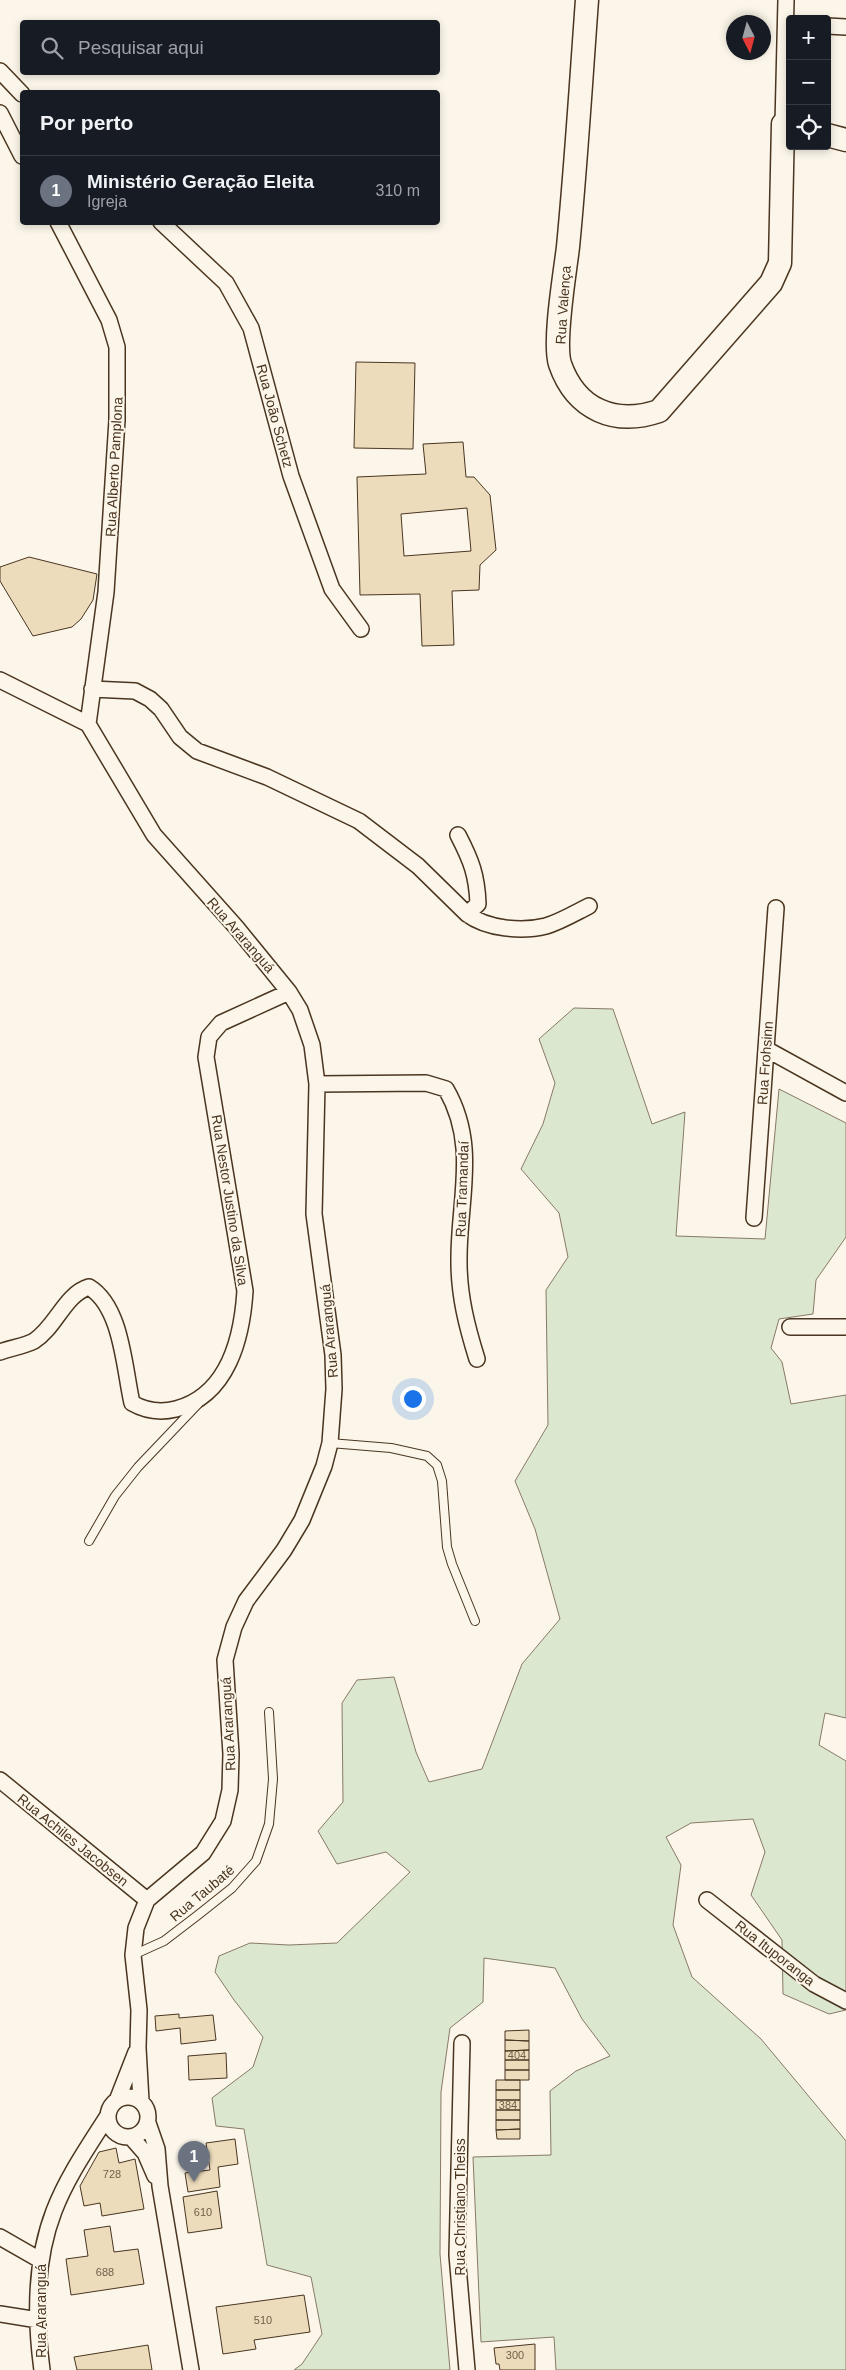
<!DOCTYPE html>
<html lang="pt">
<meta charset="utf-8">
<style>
body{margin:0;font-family:Helvetica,sans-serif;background:#20242c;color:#f1f3f6}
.controls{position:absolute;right:15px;top:15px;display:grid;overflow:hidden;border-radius:5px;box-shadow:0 2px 8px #0003}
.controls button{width:45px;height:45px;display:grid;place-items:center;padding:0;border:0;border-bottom:1px solid #363941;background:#171b24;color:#f1f3f6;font:25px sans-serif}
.compass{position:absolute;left:726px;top:15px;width:45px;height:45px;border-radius:50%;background:#171b24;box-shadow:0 2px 8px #0003;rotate:174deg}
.you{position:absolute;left:412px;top:1398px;width:18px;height:18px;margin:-12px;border:4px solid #fff;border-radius:50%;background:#1a73e8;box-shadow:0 0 0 8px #1a73e833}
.badge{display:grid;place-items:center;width:32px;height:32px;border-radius:50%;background:#c62828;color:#fff;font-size:16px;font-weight:700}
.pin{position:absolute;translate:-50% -41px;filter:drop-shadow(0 1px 2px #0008)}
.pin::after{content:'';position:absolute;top:26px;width:18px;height:15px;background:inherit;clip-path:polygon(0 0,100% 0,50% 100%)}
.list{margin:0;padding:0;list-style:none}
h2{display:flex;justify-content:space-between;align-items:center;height:65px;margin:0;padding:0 20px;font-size:21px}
h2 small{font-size:16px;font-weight:400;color:#9ea1a6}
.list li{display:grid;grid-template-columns:32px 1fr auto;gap:15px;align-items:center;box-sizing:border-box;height:70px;padding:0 20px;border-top:1px solid #363941}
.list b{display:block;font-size:19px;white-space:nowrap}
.list p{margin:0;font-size:16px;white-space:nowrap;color:#9ea1a6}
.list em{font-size:16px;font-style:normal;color:#9ea1a6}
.icon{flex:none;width:28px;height:28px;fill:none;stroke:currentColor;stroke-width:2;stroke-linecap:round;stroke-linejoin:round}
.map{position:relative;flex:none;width:846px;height:2370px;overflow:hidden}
.search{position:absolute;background:#171b24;box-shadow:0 2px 8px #0003;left:20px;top:20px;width:420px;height:55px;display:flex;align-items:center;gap:12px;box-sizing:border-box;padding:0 18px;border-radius:5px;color:#9ea1a6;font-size:19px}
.panel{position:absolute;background:#171b24;box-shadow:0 2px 8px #0003;left:20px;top:90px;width:420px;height:135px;border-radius:5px}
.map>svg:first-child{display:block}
.green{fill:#dce7d0;stroke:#887966}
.building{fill:#ecdcbc;stroke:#4a3520;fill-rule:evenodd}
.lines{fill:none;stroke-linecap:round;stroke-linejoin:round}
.lane-casing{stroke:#4a3520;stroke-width:10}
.street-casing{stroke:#4a3520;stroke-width:18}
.secondary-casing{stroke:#4a3520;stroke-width:25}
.lane{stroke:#fbf6e9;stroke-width:8}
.street{stroke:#fbf6e9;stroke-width:15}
.secondary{stroke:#fbf6e9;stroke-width:22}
.labels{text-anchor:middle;stroke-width:4;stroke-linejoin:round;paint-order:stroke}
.number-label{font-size:11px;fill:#725f47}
.street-label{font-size:14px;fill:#4a3520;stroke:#fbf6e9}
</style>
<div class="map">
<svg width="846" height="2370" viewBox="0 0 846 2370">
<rect width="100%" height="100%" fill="#fbf6e9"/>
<path class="green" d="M574 1008 613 1009 652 1124 685 1112 676 1236 765 1239 779 1089 846 1123V1237L816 1280 813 1314 779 1319 771 1348 782 1362 791 1404 846 1395V1718L825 1713 819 1745 846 1761V2010L829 2014 783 1994 782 1940 751 1895 765 1852 753 1819 691 1823 666 1837 681 1865 673 1925 692 1977 761 2039 846 2141V2370H556L554 2337 481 2342 473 2157 551 2155 550 2091 576 2071 610 2056 582 2019 555 1968 484 1958 483 2002 450 2028 441 2092 440 2254 450 2370H294L302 2364 322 2334 311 2277 267 2265 244 2129 216 2126 212 2098 253 2067 263 2037 234 2000 215 1972 219 1956 250 1943 289 1945 337 1943 410 1872 386 1852 337 1864 318 1831 343 1802 342 1703 357 1680 394 1677 416 1752 429 1782 482 1769 522 1664 560 1619 535 1529 515 1481 548 1425 546 1290 568 1257 559 1213 521 1169 543 1124 555 1083 539 1039Z"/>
<path class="building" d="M356 362 415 363 413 449 354 448Z
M463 442 466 477H474L490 495 496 550 480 565 479 590 452 591 454 645 422 646 420 594 360 595 357 477 426 474 423 444ZM467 508 471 551 404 556 401 514Z
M29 557 97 574 93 600 81 619 72 627 33 636 0 581V567Z
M179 2014V2018L213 2015 216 2040 181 2044 180 2028 156 2031 155 2016Z
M529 2030V2041L505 2040V2031Z
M505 2040 529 2041V2050L505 2051Z
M529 2050V2060H505V2051Z
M226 2053 227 2078 189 2080 188 2056Z
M505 2060H529V2070H505Z
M505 2070H529V2080H505Z
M496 2080H520V2090H496Z
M496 2090H520V2100H496Z
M496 2100H520V2110H496Z
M496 2110H520V2120H496Z
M496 2120H520V2129L496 2130Z
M520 2129V2139H497L496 2130Z
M235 2139 238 2164 218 2167 220 2187 188 2192 185 2173 210 2170 206 2143Z
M116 2148 119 2163 135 2159 144 2209 102 2216 100 2203 84 2206 80 2186 99 2152Z
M217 2191 222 2228 188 2233 183 2197Z
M110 2226 114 2252 138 2249 144 2284 71 2295 66 2259 88 2256 84 2230Z
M304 2295 310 2332 254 2340 256 2349 223 2354 216 2307Z
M535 2344V2370H500L499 2364H496L494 2348Z
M148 2345 152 2370H77L74 2357Z"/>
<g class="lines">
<g class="lane-casing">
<path id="lane" d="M330 1443 391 1448 427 1456 437 1465 442 1481 447 1547 452 1564 475 1621
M89 1541 115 1496 138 1467 198 1404
M133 1955 164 1941 198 1915 232 1888 256 1861 269 1824 273 1779 269 1712"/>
</g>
<g class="street-casing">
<path id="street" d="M827 26 846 27
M0 71 22 94
M0 113 22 156
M783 124 786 0
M58 222 109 320 117 347V420L106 592 88 724
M161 222 226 283 251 328 291 476 332 589 361 629
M0 680 88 724 154 835 236 927 289 992 300 1010 312 1045 317 1084 314 1214 333 1355 334 1389 330 1443 324 1466 302 1520 284 1550 246 1601 234 1627 225 1660 231 1754 230 1790 223 1821 203 1853 147 1900 136 1928 133 1955 139 2010 138 2048 141 2101
M92 689 135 691 150 699 161 709 180 737 197 751 267 777 359 821 418 866 467 914 478 904C477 875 471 860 458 835
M467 914C487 929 522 932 546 926 560 922 575 913 589 906
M766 1049 846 1093
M317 1084 426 1083 446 1089C479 1146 458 1201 459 1262 459 1296 467 1327 477 1359
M754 1218 776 908
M790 1327H846
M0 1352C10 1348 25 1346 34 1341 56 1327 65 1294 89 1287 122 1307 124 1368 132 1403 146 1411 160 1413 176 1409 228 1395 242 1338 245 1291L206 1057 209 1037 221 1023 289 992
M0 1780 147 1900
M707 1900 814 1984 846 2001
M462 2043 457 2255 467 2370
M108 2117a20 20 0 1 1 40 0a20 20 0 1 1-40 0Z
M118 2098 136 2052
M148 2123 157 2149 160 2186 191 2370
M131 2137 145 2153 155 2176
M0 2237 40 2260
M0 2314 38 2320
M42 2370C35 2318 35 2260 54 2211 67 2177 88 2147 107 2117"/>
</g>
<g class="secondary-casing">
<path id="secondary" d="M587 0C581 82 576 165 568 247 565 273 553 342 560 364 576 410 615 426 659 411L771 283 780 263 783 124 790 125
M827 135 846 140"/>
</g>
<use href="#lane" class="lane"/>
<use href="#street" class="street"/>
<use href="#secondary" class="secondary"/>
</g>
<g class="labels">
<g class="number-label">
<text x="517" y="2059">404</text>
<text x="508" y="2109">384</text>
<text x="112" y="2178">728</text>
<text x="203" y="2216">610</text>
<text x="105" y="2276">688</text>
<text x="263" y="2324">510</text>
<text x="515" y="2359">300</text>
</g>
<g class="street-label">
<text transform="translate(563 305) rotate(-86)" y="5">Rua Valença</text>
<text transform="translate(275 416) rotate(75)" y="5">Rua João Schetz</text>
<text transform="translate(114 467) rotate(-87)" y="5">Rua Alberto Pamplona</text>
<text transform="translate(241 935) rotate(49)" y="5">Rua Araranguá</text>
<text transform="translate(765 1063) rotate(-86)" y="5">Rua Frohsinn</text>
<text transform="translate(462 1189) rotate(-88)" y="5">Rua Tramandaí</text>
<text transform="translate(230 1200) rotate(81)" y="5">Rua Nestor Justino da Silva</text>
<text transform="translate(329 1331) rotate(-95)" y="5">Rua Araranguá</text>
<text transform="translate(228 1724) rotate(-93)" y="5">Rua Araranguá</text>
<text transform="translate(73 1840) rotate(39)" y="5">Rua Achiles Jacobsen</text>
<text transform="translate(202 1893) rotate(-40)" y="5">Rua Taubaté</text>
<text transform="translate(775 1953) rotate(38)" y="5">Rua Ituporanga</text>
<text transform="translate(460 2207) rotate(-90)" y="5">Rua Christiano Theiss</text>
<text transform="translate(41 2311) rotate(-90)" y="5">Rua Araranguá</text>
</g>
</g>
</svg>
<div class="controls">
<button>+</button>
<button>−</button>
<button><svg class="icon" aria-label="locate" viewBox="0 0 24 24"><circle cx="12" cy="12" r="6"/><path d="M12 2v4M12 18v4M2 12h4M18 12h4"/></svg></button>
</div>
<svg class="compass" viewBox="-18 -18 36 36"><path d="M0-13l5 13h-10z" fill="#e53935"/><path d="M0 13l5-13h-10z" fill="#9ea1a6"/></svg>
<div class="you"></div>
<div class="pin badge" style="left:194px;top:2182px;background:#6b7280">1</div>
<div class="search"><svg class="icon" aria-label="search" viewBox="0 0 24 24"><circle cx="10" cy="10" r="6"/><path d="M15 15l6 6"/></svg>Pesquisar aqui</div>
<section class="panel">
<h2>Por perto<small></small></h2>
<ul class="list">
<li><span class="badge" style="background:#6b7280">1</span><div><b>Ministério Geração Eleita</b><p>Igreja</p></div><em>310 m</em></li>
</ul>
</section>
</div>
